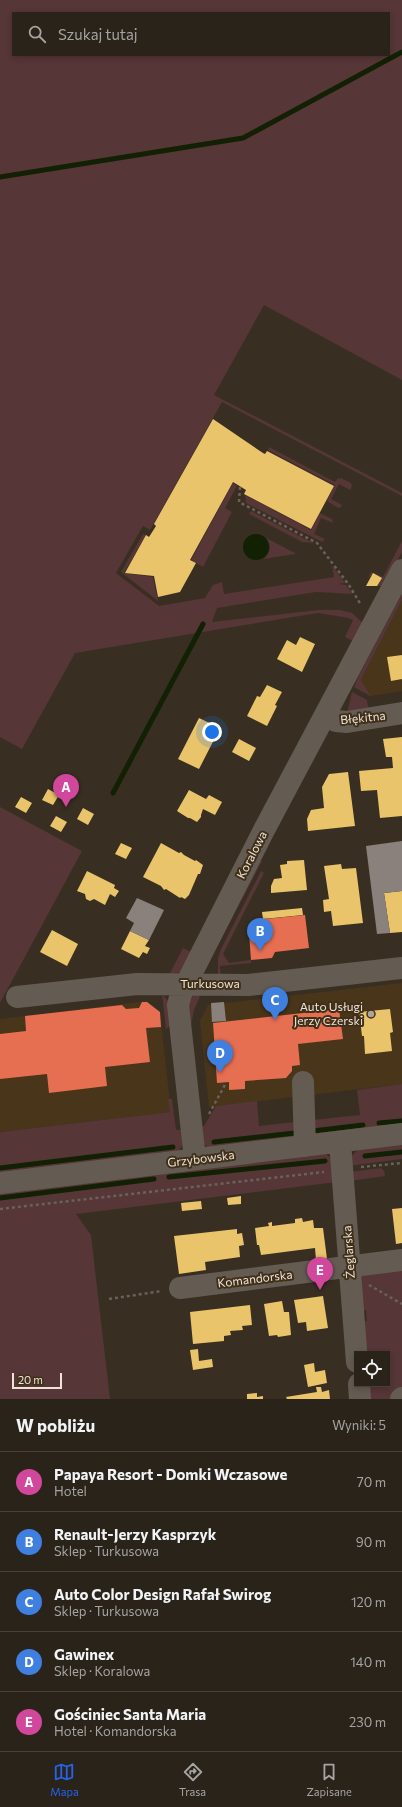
<!DOCTYPE html>
<html lang="pl">
<meta charset="utf-8">
<style>
body{margin:0;font-family:Commissioner,sans-serif;background:#362f27;color:#f1f3f6}
.controls{position:absolute;right:12px;bottom:12px;display:grid;overflow:hidden;border-radius:0px;box-shadow:0 2px 6px #0003}
.controls button{width:36px;height:36px;display:grid;place-items:center;padding:0;border:0;border-bottom:1px solid #464039;background:#2a231a;color:#f1f3f6;font:20px sans-serif}
.scale{position:absolute;left:12px;bottom:10px;width:50px;box-sizing:border-box;padding-left:4px;border:2px solid #ede3d6;border-top:0;font-size:11px;line-height:14px;white-space:nowrap;color:#ede3d6;-webkit-text-stroke:3px #40301a;paint-order:stroke}
.you{position:absolute;left:212px;top:732px;width:14px;height:14px;margin:-10px;border:3px solid #fff;border-radius:50%;background:#1a73e8;box-shadow:0 0 0 6px #1a73e833}
.badge{display:grid;place-items:center;width:26px;height:26px;border-radius:50%;background:#2563eb;color:#fff;font-size:13px;font-weight:700}
.pin{position:absolute;translate:-50% -33px;filter:drop-shadow(0 1px 2px #0008)}
.pin::after{content:'';position:absolute;top:21px;width:14px;height:12px;background:inherit;clip-path:polygon(0 0,100% 0,50% 100%)}
.list{margin:0;padding:0;list-style:none}
h2{display:flex;justify-content:space-between;align-items:center;height:52px;margin:0;padding:0 16px;font-size:17px}
h2 small{font-size:13px;font-weight:400;color:#a5a4a2}
.list li{display:grid;grid-template-columns:26px 1fr auto;gap:12px;align-items:center;box-sizing:border-box;height:60px;padding:0 16px;border-top:1px solid #464039}
.list b{display:block;font-size:15px;white-space:nowrap}
.list p{margin:0;font-size:13px;white-space:nowrap;color:#a5a4a2}
.list em{font-size:13px;font-style:normal;color:#a5a4a2}
.icon{flex:none;width:22px;height:22px;fill:none;stroke:currentColor;stroke-width:2;stroke-linecap:round;stroke-linejoin:round}
.map{position:relative;flex:none;width:402px;height:1399px;overflow:hidden}
.search{position:absolute;background:#2a231a;box-shadow:0 2px 6px #0003;left:12px;right:12px;top:12px;height:44px;display:flex;align-items:center;gap:10px;box-sizing:border-box;padding:0 14px;border-radius:0px;color:#a5a4a2;font-size:15px}
.sheet{height:352px;background:#2a231a}
nav{display:flex;justify-content:space-around;align-items:center;box-sizing:border-box;height:56px;border-top:1px solid #464039;background:#2a231a;font-size:11px;color:#a5a4a2}
nav a{display:grid;justify-items:center;gap:2px}
nav .on{color:#2563eb}
.map>svg:first-child{display:block}
.built{fill:#48351a}
.green{fill:#563636;fill-rule:evenodd}
.water{fill:#122003}
.homes{fill:#e9c46a}
.shops{fill:#e76f51}
.industry{fill:#8a817c}
.lines{fill:none;stroke-linecap:round;stroke-linejoin:round}
.stream{stroke:#122003;stroke-width:5}
.path{stroke:#69625a;stroke-width:2.5;stroke-dasharray:3 3;stroke-linecap:butt}
.minor{stroke:#645c53;stroke-width:22}
.poi-dot{fill:#aea497;stroke:#40301a;stroke-width:1.5}
.labels{text-anchor:middle;stroke-width:4;stroke-linejoin:round;paint-order:stroke}
.street-label{font-size:12px;fill:#ede3d6;stroke:#40301a}
.poi-label{font-size:12px;fill:#ede3d6;stroke:#40301a;text-anchor:end}
</style>
<div class="map">
<svg width="402" height="1399" viewBox="0 0 402 1399">
<rect width="100%" height="100%" fill="#382f22"/>
<path class="built" d="M402 600V691L371 696 361 680Z
M402 983V1084L209 1107 200 1021 208 1005Z
M147 1001 160 1012 171 1112 0 1132V1019Z"/>
<path class="green" d="M0 0H402V380L264 305 214 395 402 493V496L222 402 150 530 143 526 116 573 159 606 205 598 213 585 222 582 224 594 334 577 332 565 345 583 338 584 346 585 353 594 316 592 217 608 212 622 318 610H340L352 613 364 624 353 641 345 637 353 620 348 618 318 613 75 653 22 749 0 737ZM13 13H389V55H13Z
M269 447 335 482 338 478 340 479 341 478 351 483 352 486 350 490 339 484 331 499 342 505 341 507 338 508 327 501 335 485 268 450Z
M233 483 237 486 225 508 232 512 203 567 191 560Z
M245 495 311 530 320 513 332 519 333 523 321 518 314 534 325 539 322 542 246 503Z
M251 511 313 543 302 542 249 514Z
M143 534 146 535 124 573 153 577 158 601 121 572Z
M266 538 295 553V554L263 559C271 554 272 545 266 538Z
M402 541V552L383 586H377L381 578 373 574 368 578 371 572 383 577Z
M402 594V600L361 680 371 696H370L354 687 359 675Z
M352 692 367 700 369 712 347 713Z
M0 807 82 851 0 1003Z
M257 861H262L217 947 212 952Z
M261 871 264 873 223 954 229 963 251 960V963L220 966 221 978H218V958L221 949Z
M183 948 193 953 180 972 168 977Z
M202 992 194 1010 191 1025 187 1002 196 993Z
M162 994 169 1002 172 1024 166 1029Z
M402 1084V1126L316 1136 312 1120 360 1115 357 1090Z
M168 1099H172L176 1130H184V1143L179 1150 0 1174V1132L170 1112Z
M257 1101 259 1126 295 1122V1136L208 1148 203 1143 199 1127 204 1126 216 1106Z
M402 1142V1159L349 1166 350 1157 359 1149Z
M326 1154 332 1159 337 1182 76 1214 91 1235 110 1399H0V1190Z
M381 1168 384 1171 385 1176 350 1181 349 1172Z
M402 1266V1390L392 1399H366L365 1384H387V1354H362L360 1322 367 1321 366 1310H359L357 1275Z"/>
<path class="water" d="M243 547a13 13 0 1 1 26 0a13 13 0 1 1-26 0Z"/>
<path class="homes" d="M213 419 263 453 265 454 267 451 334 486 311 529 244 494 246 490 233 482 190 560 196 563 180 592 158 597 154 576 125 573 146 535 149 537 156 526 154 524Z
M373 573 382 578 377 586H366Z
M300 637 315 644 302 672 277 659 287 640 296 645Z
M402 655V679L391 681 387 657Z
M267 685 282 692 275 705 277 706 267 726 247 716 257 696 260 697Z
M199 718 220 728 199 769 178 759Z
M402 737V816L380 818 377 790 361 791 359 771 393 768 392 757H386L383 739Z
M239 739 256 748 249 761 232 752Z
M348 772 355 826 308 831 307 819 311 810 324 808 322 787 329 774Z
M48 789 59 795 53 805 42 800Z
M189 790 206 799 209 795 222 802 215 815 203 809 201 815V817L197 822 190 818H188L177 811Z
M21 797 32 803 26 813 15 807Z
M83 808 94 814 88 825 77 819Z
M56 816 67 822 61 832 50 826Z
M121 843 132 848 126 859 115 854Z
M161 843 179 853 181 852 184 855 195 861 196 860 203 865 200 874H198L189 895 185 899 181 897 180 898 166 889 164 890 161 886 143 877Z
M304 860 307 890 271 893V886L274 879 282 878 280 865 287 864V861Z
M341 864 342 869 356 868 363 923 333 926 331 911 324 912 323 900 329 899 324 866Z
M87 871 115 885 114 888 119 891 115 897 110 894 105 905 94 899 90 901 86 899 85 894 77 891Z
M402 891V932L390 933 384 893Z
M302 908 303 915 263 919 262 912Z
M52 930 78 944 67 966 40 952Z
M130 931 149 940 145 946 150 948 147 954 143 952 139 958 121 949Z
M390 1009 393 1032 390 1033 392 1051 365 1054 364 1036H362L359 1012Z
M241 1196V1204L228 1205 227 1198Z
M201 1201 202 1209 182 1211 181 1203Z
M402 1208V1243L396 1244 392 1209Z
M302 1218 303 1222 313 1220 314 1228H323L327 1259 316 1260 315 1248 261 1255 259 1245H257L255 1228 269 1226 268 1223 272 1222V1226L295 1223V1219Z
M237 1229V1234L242 1233 244 1245 239 1246 240 1257 205 1262 206 1270 179 1274 174 1236Z
M323 1296 328 1328 307 1331 306 1322 298 1323 294 1300Z
M282 1301 284 1312H289L291 1335 278 1337 277 1335 269 1336 264 1304Z
M250 1305 252 1325 242 1326 243 1330 230 1331 231 1335 224 1336V1341L193 1344 190 1312Z
M198 1349 199 1361 212 1359 213 1367 193 1370 190 1350Z
M314 1363 315 1372 325 1370 327 1383 308 1387 304 1365Z
M316 1387H321L322 1392 329 1390 330 1399H287L286 1397 317 1392Z
M257 1393V1397L263 1396V1399H247V1394Z"/>
<path class="shops" d="M305 915 309 948 275 952 272 958 251 960 249 933 255 920Z
M142 1002H147L160 1012 161 1027 146 1028 150 1062 105 1067 107 1086 49 1093 47 1074 0 1079V1034L26 1031 25 1016 122 1005 126 1009 139 1008Z
M339 1009 343 1039 298 1044 300 1065 292 1066V1071L286 1078 245 1081V1089L229 1090V1082L217 1083 213 1023Z"/>
<path class="industry" d="M402 841V891L384 893 390 933 377 934 366 846Z
M137 898 164 910 149 940 130 931 134 923 126 918Z
M224 1002 226 1021 212 1022 211 1003Z"/>
<g class="lines">
<path class="stream" d="M0 177 243 138 402 52
M113 793 203 624
M379 1123 402 1121
M313 1131 363 1125
M214 1142 295 1133
M365 1156 402 1152
M0 1168 173 1147
M169 1177 325 1161
M0 1198 154 1179"/>
<path class="path" d="M240 487 239 502 317 543 349 585 361 605
M209 1114 226 1083
M361 1167 402 1163
M0 1209 324 1172
M369 1285 402 1304
M109 1299 162 1291"/>
<path class="minor" d="M325 715 336 721 347 722 402 713
M17 997 137 984 248 985 402 968
M303 1082 305 1146
M340 1142 357 1362
M195 1159 178 1005 181 994 264 830 402 570
M0 1183 402 1134
M180 1288 402 1260
M359 1384 360 1399
M401 1399 402 1398"/>
</g>
<circle class="poi-dot" cx="371" cy="1014" r="4"/>
<g class="labels">
<g class="street-label">
<text transform="translate(363 718) rotate(-6)" y="4">Błękitna</text>
<text transform="translate(252 855) rotate(-63)" y="4">Koralowa</text>
<text x="210" y="988">Turkusowa</text>
<text transform="translate(201 1159) rotate(-7)" y="4">Grzybowska</text>
<text transform="translate(349 1252) rotate(-94)" y="4">Żeglarska</text>
<text transform="translate(255 1279) rotate(-7)" y="4">Komandorska</text>
</g>
<g class="poi-label">
<text x="363" y="1011">Auto Usługi<tspan x="363" dy="14">Jerzy Czerski</tspan></text>
</g>
</g>
</svg>
<div class="controls">
<button><svg class="icon" aria-label="locate" viewBox="0 0 24 24"><circle cx="12" cy="12" r="6"/><path d="M12 2v4M12 18v4M2 12h4M18 12h4"/></svg></button>
</div>
<div class="scale">20 m</div>
<div class="you"></div>
<div class="pin badge" style="left:66px;top:807px;background:#d1479c">A</div>
<div class="pin badge" style="left:260px;top:951px;background:#3f7fe0">B</div>
<div class="pin badge" style="left:275px;top:1020px;background:#3f7fe0">C</div>
<div class="pin badge" style="left:220px;top:1073px;background:#3f7fe0">D</div>
<div class="pin badge" style="left:320px;top:1290px;background:#d1479c">E</div>
<div class="search"><svg class="icon" aria-label="search" viewBox="0 0 24 24"><circle cx="10" cy="10" r="6"/><path d="M15 15l6 6"/></svg>Szukaj tutaj</div>
</div>
<section class="sheet">
<h2>W pobliżu<small>Wyniki: 5</small></h2>
<ul class="list">
<li><span class="badge" style="background:#d1479c">A</span><div><b>Papaya Resort - Domki Wczasowe</b><p>Hotel</p></div><em>70 m</em></li>
<li><span class="badge" style="background:#3f7fe0">B</span><div><b>Renault-Jerzy Kasprzyk</b><p>Sklep · Turkusowa</p></div><em>90 m</em></li>
<li><span class="badge" style="background:#3f7fe0">C</span><div><b>Auto Color Design Rafał Swirog</b><p>Sklep · Turkusowa</p></div><em>120 m</em></li>
<li><span class="badge" style="background:#3f7fe0">D</span><div><b>Gawinex</b><p>Sklep · Koralowa</p></div><em>140 m</em></li>
<li><span class="badge" style="background:#d1479c">E</span><div><b>Gościniec Santa Maria</b><p>Hotel · Komandorska</p></div><em>230 m</em></li>
</ul>
</section>
<nav>
<a class="on"><svg class="icon" aria-label="map" viewBox="0 0 24 24"><path d="M3 6l6-2 6 2 6-2v14l-6 2-6-2-6 2zM9 4v14M15 6v14"/></svg>Mapa</a>
<a><svg class="icon" aria-label="directions" viewBox="0 0 24 24"><path d="M12 3l9 9-9 9-9-9zM9 14v-3h6M13 9l2 2-2 2"/></svg>Trasa</a>
<a><svg class="icon" aria-label="saved" viewBox="0 0 24 24"><path d="M7 4h10v16l-5-4-5 4z"/></svg>Zapisane</a>
</nav>
